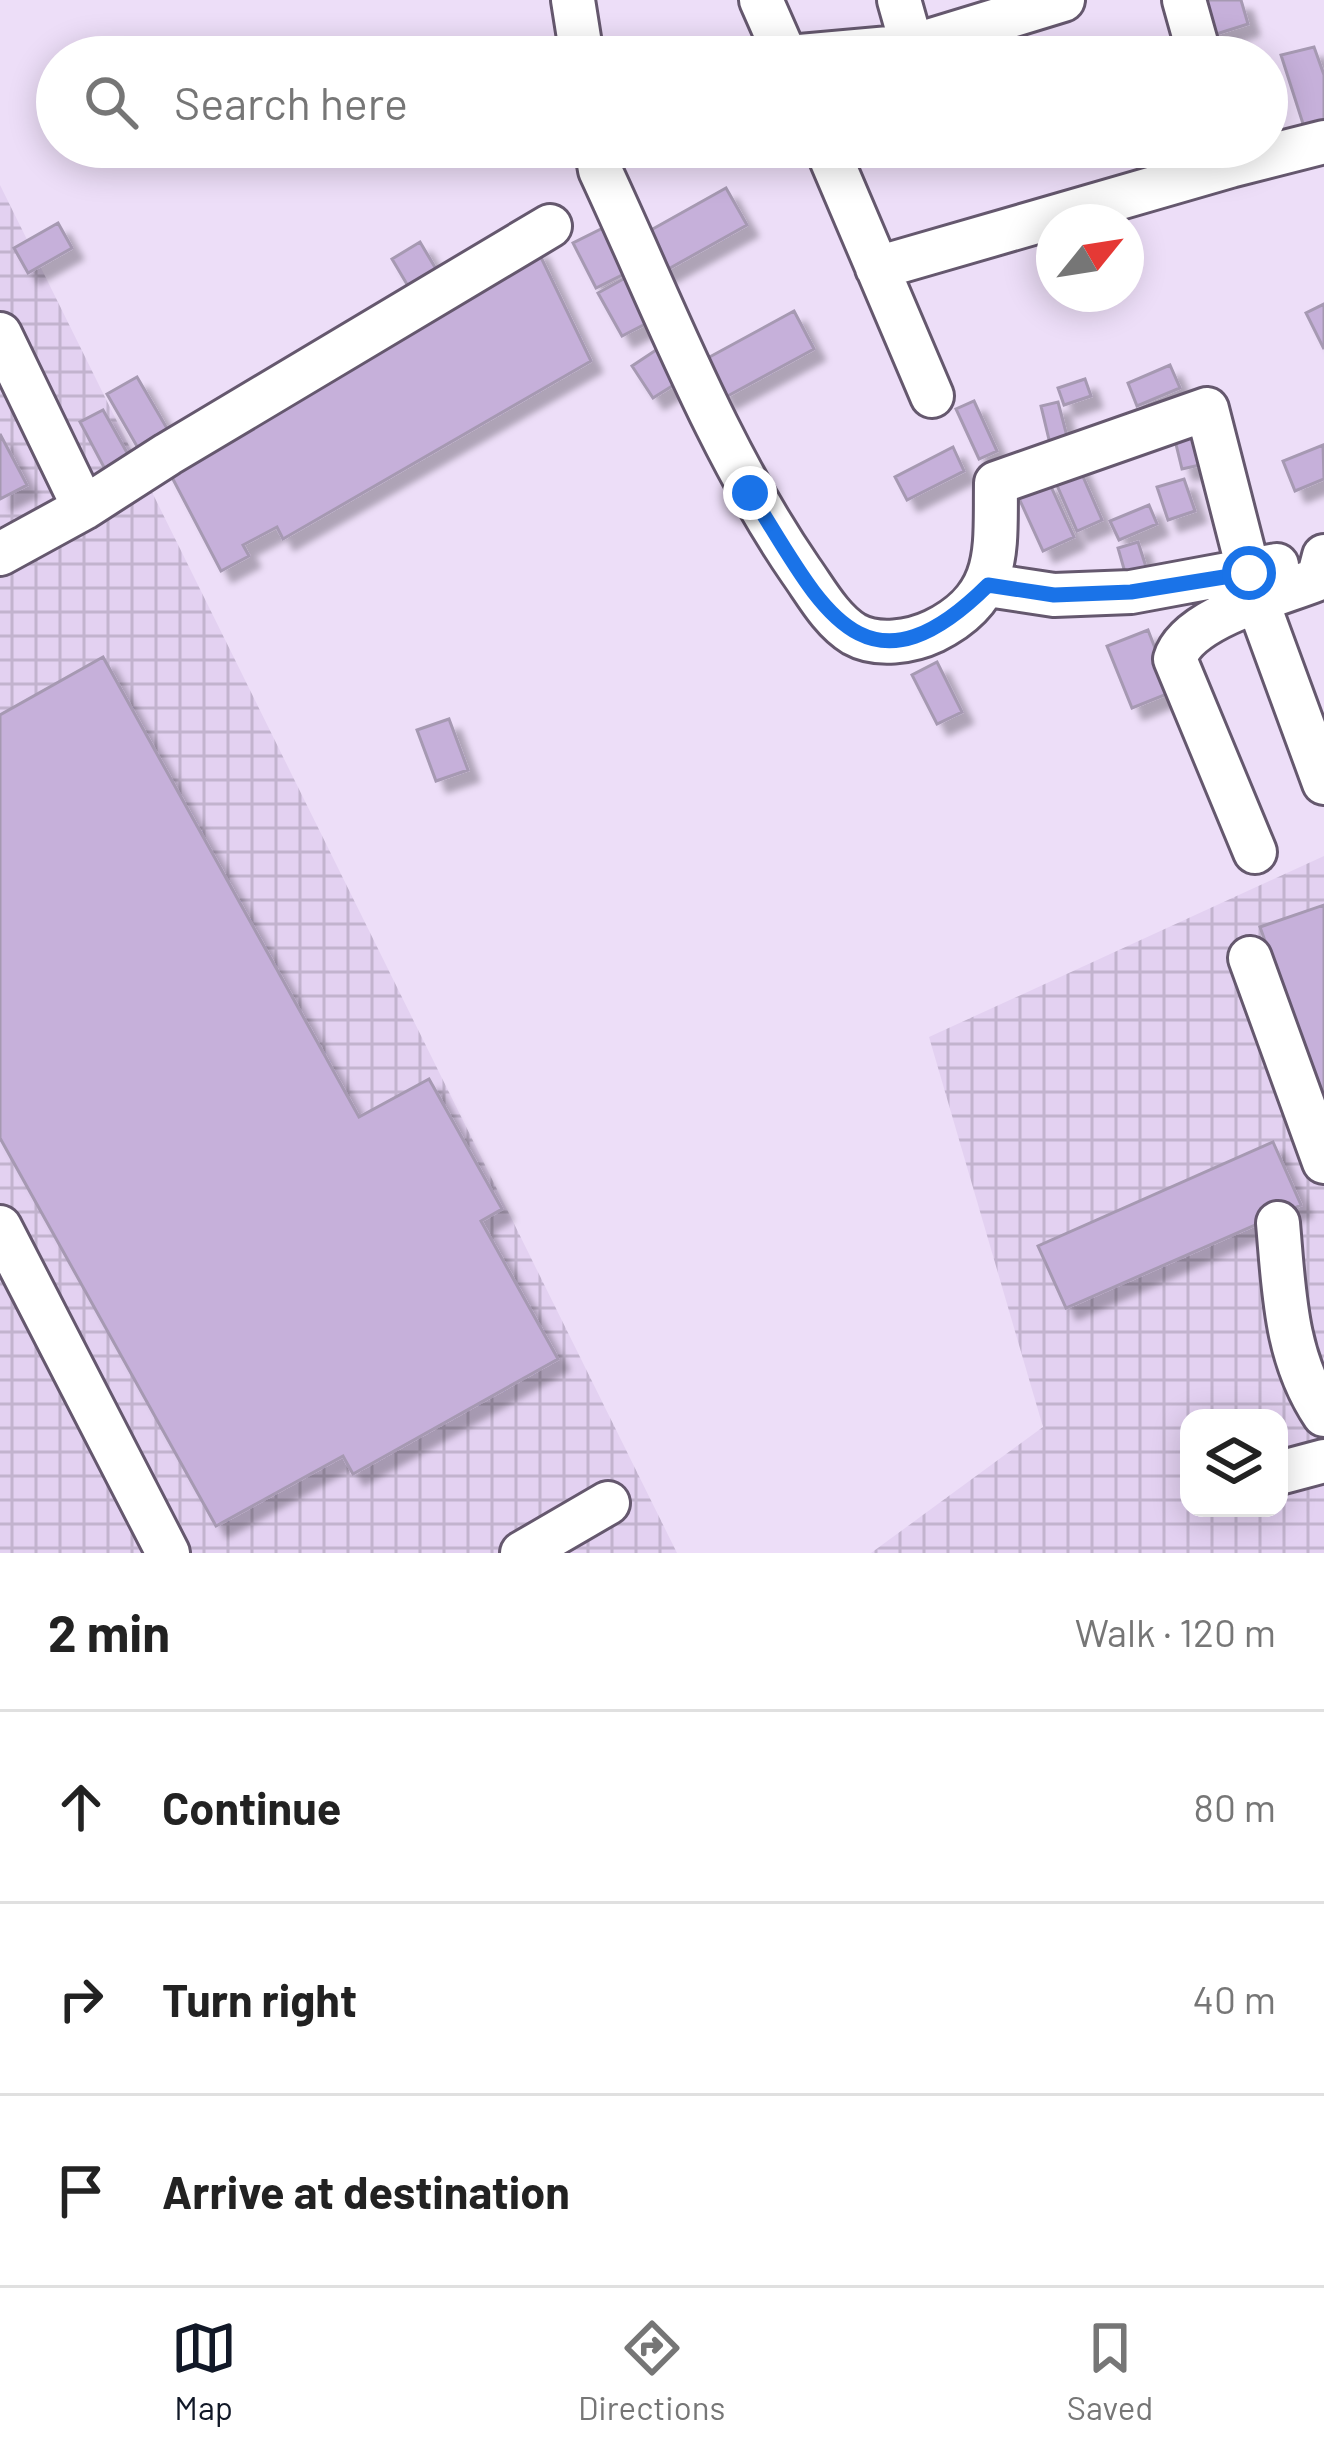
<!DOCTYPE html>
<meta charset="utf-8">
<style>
body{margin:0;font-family:Barlow,sans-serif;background:#f6f6f6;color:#222}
.controls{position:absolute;right:36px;bottom:36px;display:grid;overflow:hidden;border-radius:24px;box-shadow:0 6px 30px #0003}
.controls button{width:108px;height:108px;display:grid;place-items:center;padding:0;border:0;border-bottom:3px solid #e0e0e0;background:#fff;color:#222;font:60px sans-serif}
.compass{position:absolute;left:1036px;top:204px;width:108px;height:108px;border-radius:50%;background:#fff;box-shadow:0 6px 30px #0003;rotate:60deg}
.stop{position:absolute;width:36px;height:36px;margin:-27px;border:9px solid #1a73e8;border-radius:50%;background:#fff}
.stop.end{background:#1a73e8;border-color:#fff;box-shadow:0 3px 12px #0008}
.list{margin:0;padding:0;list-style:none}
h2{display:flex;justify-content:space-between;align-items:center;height:156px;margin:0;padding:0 48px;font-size:51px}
h2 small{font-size:39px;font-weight:400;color:#767676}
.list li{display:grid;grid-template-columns:78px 1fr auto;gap:36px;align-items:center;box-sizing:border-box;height:192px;padding:0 48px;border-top:3px solid #e0e0e0}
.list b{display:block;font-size:45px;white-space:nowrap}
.list em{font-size:39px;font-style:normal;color:#767676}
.icon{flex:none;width:66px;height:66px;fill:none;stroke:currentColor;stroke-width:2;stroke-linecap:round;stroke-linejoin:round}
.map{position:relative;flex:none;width:1324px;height:1553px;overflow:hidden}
.search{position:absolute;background:#fff;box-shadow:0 6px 30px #0003;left:36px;right:36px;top:36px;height:132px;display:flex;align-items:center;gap:30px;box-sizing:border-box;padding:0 42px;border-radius:66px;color:#767676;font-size:45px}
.sheet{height:732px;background:#fff}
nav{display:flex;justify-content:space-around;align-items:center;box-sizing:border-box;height:168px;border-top:3px solid #e0e0e0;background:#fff;font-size:33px;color:#767676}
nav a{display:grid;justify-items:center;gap:6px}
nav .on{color:#111827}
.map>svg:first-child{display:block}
.industrial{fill:url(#industrial-grid);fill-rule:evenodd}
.building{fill:#c6b0da;stroke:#a699b2;stroke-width:3;filter:url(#shadow)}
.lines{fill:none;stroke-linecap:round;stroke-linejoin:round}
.minor-casing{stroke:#65586e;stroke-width:48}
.minor{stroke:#fff;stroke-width:42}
.route{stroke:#1a73e8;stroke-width:15}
</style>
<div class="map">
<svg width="1324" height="1553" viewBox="0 0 1324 1553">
<defs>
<pattern id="industrial-grid" width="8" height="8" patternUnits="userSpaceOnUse" patternTransform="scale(3)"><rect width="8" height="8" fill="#e3d1f1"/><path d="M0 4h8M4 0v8" fill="none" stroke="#c2b3ce"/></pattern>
<filter id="shadow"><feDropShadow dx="11" dy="11" stdDeviation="3" flood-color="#0004"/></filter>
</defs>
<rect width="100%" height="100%" fill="#eddef8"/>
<path class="industrial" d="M0 185 677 1553H0Z
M1324 856V1553H871L1043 1427 929 1037ZM1189 1418H1279V1508H1189Z"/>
<path class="building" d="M1196 0H1241L1248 24 1207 37Z
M1314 47 1324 75V125L1305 130 1281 55Z
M726 188 747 225 663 272 642 235Z
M58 223 72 248 28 273 14 248Z
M607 226 630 271 596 288 573 243Z
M420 242 436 269 408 286 392 259Z
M536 247 591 361 283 539 277 527 243 545 249 556 221 571 164 462Z
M627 277 651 321 622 336 598 293Z
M1324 304V349L1306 313Z
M794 311 814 349 724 398 704 360Z
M659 348 680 381 653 398 632 366Z
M1170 365 1180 388 1137 406 1128 383Z
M137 377 172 437 142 455 107 394Z
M1085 379 1091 396 1064 405 1058 388Z
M974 401 997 451 979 459 956 409Z
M1058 402 1069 444 1051 448 1041 406Z
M103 410 130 458 106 471 80 422Z
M1200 426 1209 463 1182 469 1173 432Z
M0 434 27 485 0 499Z
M1323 445 1324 479 1295 491 1283 461Z
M953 447 964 471 907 500 895 477Z
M1077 463 1102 520 1077 531 1052 474Z
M1184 479 1195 511 1168 520 1157 487Z
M1048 480 1074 537 1043 551 1017 494Z
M1149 505 1157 524 1119 540 1110 521Z
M1138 542 1147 570 1126 576 1118 548Z
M1148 630 1172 692 1132 708 1107 646Z
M103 657 359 1117 429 1079 502 1209 481 1221 558 1359 353 1474 343 1456 216 1526 0 1138V715Z
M937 662 962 712 937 724 912 675Z
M449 719 468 770 436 781 417 730Z
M1324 905V1106L1260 927Z
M1273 1142 1301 1205 1066 1308 1038 1246Z"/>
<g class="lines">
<g class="minor-casing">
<path id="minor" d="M573 0 582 57
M761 0 786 57
M899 0 912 46
M1184 0 1200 57
M789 57 912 46 1063 0
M596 147 600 170C663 305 717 449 801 571 816 592 831 620 854 634 877 647 911 642 934 631 1003 597 995 549 996 483L1207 409 1249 573
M826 147 932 396
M1225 147 1230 166 1324 142
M877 268 1230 166
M0 334 84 508
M0 554 84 508 168 454 550 226
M988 585 1054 595 1131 592 1277 565
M1258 603 1324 783
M1255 852 1175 659C1187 617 1279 595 1318 579L1324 556
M1250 958 1324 1162
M1278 1223C1284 1291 1285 1357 1324 1415
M0 1227 168 1553
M1279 1473 1324 1461
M522 1553 608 1503"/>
</g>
<use href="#minor" class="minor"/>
</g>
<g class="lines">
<path class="route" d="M750 493C818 599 861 711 988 585L1054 595 1131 592 1249 573"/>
</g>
</svg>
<div class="controls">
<button><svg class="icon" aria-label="layers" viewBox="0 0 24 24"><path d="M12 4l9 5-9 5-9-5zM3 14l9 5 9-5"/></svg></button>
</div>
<svg class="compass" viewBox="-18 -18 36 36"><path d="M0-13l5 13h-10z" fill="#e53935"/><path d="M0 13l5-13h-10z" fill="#767676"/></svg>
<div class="stop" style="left:1249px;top:573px"></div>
<div class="stop end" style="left:750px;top:493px"></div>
<div class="search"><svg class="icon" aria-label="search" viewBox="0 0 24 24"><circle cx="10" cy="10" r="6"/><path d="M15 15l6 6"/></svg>Search here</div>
</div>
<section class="sheet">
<h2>2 min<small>Walk · 120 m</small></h2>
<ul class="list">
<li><svg class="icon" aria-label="ahead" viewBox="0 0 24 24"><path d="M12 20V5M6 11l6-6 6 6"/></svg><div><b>Continue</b></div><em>80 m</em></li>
<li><svg class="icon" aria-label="right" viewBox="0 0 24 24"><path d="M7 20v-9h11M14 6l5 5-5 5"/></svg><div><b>Turn right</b></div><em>40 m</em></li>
<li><svg class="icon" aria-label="arrive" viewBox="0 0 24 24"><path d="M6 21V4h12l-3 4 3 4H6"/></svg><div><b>Arrive at destination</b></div></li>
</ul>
</section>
<nav>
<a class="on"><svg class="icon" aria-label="map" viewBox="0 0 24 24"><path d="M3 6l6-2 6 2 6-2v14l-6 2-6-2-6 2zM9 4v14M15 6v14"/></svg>Map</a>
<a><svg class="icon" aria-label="directions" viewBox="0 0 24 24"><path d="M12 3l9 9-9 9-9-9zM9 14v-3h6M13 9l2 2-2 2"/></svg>Directions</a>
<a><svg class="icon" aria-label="saved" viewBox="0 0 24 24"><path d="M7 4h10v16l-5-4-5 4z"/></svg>Saved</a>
</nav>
